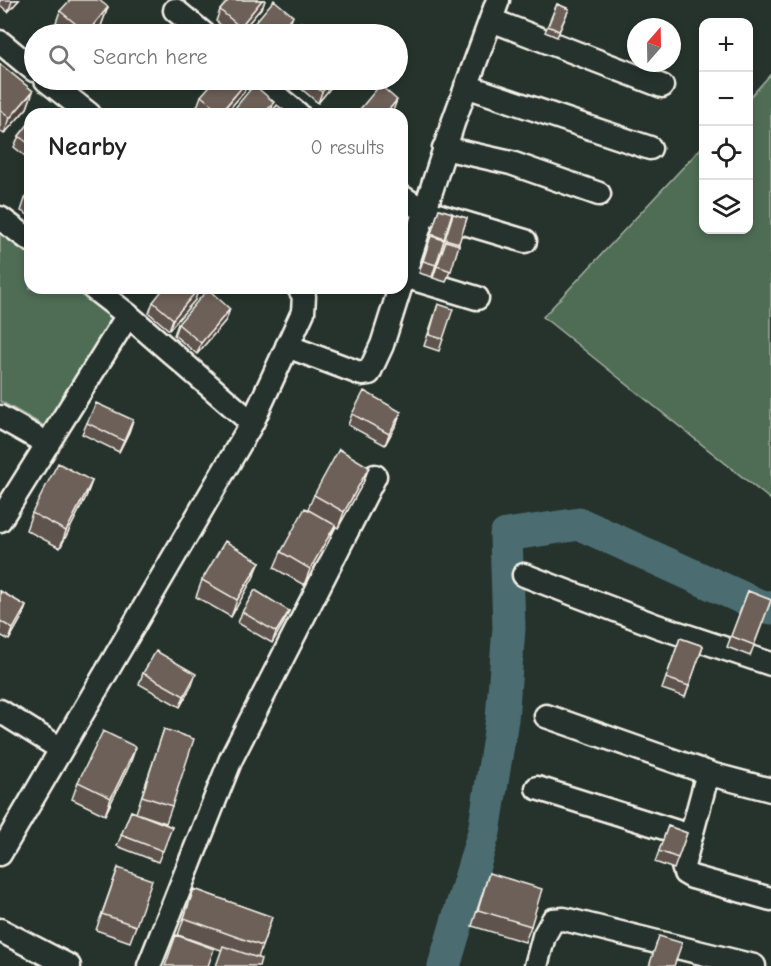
<!DOCTYPE html>
<meta charset="utf-8">
<style>
body{margin:0;font-family:"Comic Neue",sans-serif;background:#f6f6f6;color:#222}
.controls{position:absolute;right:18px;top:18px;display:grid;overflow:hidden;border-radius:12px;box-shadow:0 3px 9px #0003}
.controls button{width:54px;height:54px;display:grid;place-items:center;padding:0;border:0;border-bottom:2px solid #e0e0e0;background:#fff;color:#222;font:30px sans-serif}
.compass{position:absolute;left:627px;top:18px;width:54px;height:54px;border-radius:50%;background:#fff;box-shadow:0 3px 9px #0003;rotate:20deg}
.list{margin:0;padding:0;list-style:none}
h2{display:flex;justify-content:space-between;align-items:center;height:78px;margin:0;padding:0 24px;font-size:26px}
h2 small{font-size:20px;font-weight:400;color:#767676}
.icon{flex:none;width:33px;height:33px;fill:none;stroke:currentColor;stroke-width:2;stroke-linecap:round;stroke-linejoin:round}
.map{position:relative;flex:none;width:771px;height:966px;overflow:hidden}
.search{position:absolute;background:#fff;box-shadow:0 3px 9px #0003;left:24px;top:24px;width:384px;height:66px;display:flex;align-items:center;gap:15px;box-sizing:border-box;padding:0 21px;border-radius:33px;color:#767676;font-size:22px}
.panel{position:absolute;background:#fff;box-shadow:0 3px 9px #0003;left:24px;top:108px;width:384px;height:186px;border-radius:18px}
.map>svg:first-child{display:block}
.green{fill:#506d55;stroke:#a2af9e;stroke-width:1.5}
.lines{fill:none;stroke-linecap:round;stroke-linejoin:round}
.river{stroke:#4b6d72;stroke-width:33}
.minor-casing{stroke:#f4f1e8;stroke-width:27}
.minor{stroke:#26332d;stroke-width:22}
.wall{fill:#5e534d;stroke:#f4f1e8;stroke-width:1.5}
.shaded-wall{fill:#4c433e;stroke:#f4f1e8;stroke-width:1.5}
.building{fill:#6d6059;stroke:#f4f1e8;stroke-width:1.5}
</style>
<div class="map">
<svg width="771" height="966" viewBox="0 0 771 966">
<rect width="100%" height="100%" fill="#26332d"/>
<filter id="ink" filterUnits="userSpaceOnUse"><feTurbulence type="fractalNoise" baseFrequency=".0167" numOctaves="2"/><feDisplacementMap in="SourceGraphic" scale="12" xChannelSelector="R" yChannelSelector="G"/><feConvolveMatrix kernelMatrix="1 2 1 2 8 2 1 2 1" color-interpolation-filters="sRGB"/></filter>
<g filter="url(#ink)">
<path class="green" d="M771 74V500L543 317 703 146 704 230H748L749 98Z
M0 231 30 253V288H76L114 316 48 428 0 401Z"/>
<g class="lines">
<path class="river" d="M444 966 484 832 502 719 509 628 506 535 580 524 758 605 771 608"/>
<g class="minor-casing">
<path id="minor" d="M175 10 204 34
M491 20 662 86
M0 42 34 70
M46 80 89 114
M257 80 298 114
M466 86 650 148
M444 148 511 163 599 194
M402 197 424 211 525 241
M0 218 30 240
M404 276 477 298
M402 281 453 123 498 0
M93 288 128 315 252 423
M287 346 362 374 369 373 382 345 400 288
M0 417 48 444
M0 520 128 315
M524 575 657 626 771 664
M0 711 61 749
M546 716 714 775
M537 788 690 836
M771 790 714 775 706 780 683 866 685 873 692 877 771 899
M0 854 252 423 303 312 304 296 299 288
M0 930 69 966
M149 966 231 759 375 476
M536 966 544 936 553 920 564 919 754 966"/>
</g>
<use href="#minor" class="minor"/>
</g>
<path class="wall" d="M0 0H19L8 12 0 5Z
M229 0H265L263 6 239 34H232L216 21 220 10Z
M557 4 569 9 557 37 545 32Z
M108 7 98 34H52L60 11Z
M0 64 33 91 27 108 4 134 0 131Z
M248 80 244 92 225 114H205L197 107 201 96Z
M300 80H337L318 103 298 86Z
M30 122V160L14 147 19 136Z
M30 191V216L21 211 25 199Z
M439 209 452 213 432 277 419 273Z
M453 214 467 218 458 245H459L446 282 433 278 442 251 441 250Z
M114 288H123L120 292Z
M195 300 169 330 149 313 153 302Z
M438 304 443 339 439 351 424 346Z
M226 320 197 354 174 335 178 324Z
M401 412 397 423 385 445 348 425 352 414Z
M133 420 129 432 119 452 82 434 87 423Z
M369 467 363 483 338 528 335 526 329 541 304 585 274 568 281 552 308 509 314 495Z
M92 481 86 497 60 548 26 530 32 513Z
M260 562 253 578 231 617 196 597 202 580Z
M0 591 26 606 22 617 9 640 0 635Z
M748 591 771 600 750 656 727 647Z
M289 611 284 622 272 643 238 623 242 612Z
M680 638 703 646 685 697 662 689Z
M143 673 192 685 180 707 139 684Z
M164 729 172 806 166 823 139 814 172 827 158 862 117 846 131 811 136 813Z
M130 764 105 815 72 799 78 782Z
M668 826 687 833 674 869 655 862Z
M118 868 136 926 130 942 96 930Z
M489 873 531 926 525 942 472 926Z
M194 889 272 917 258 958 221 950 178 935Z"/>
<path class="shaded-wall" d="M13 0H19L8 12 12 1Z
M262 0H265L263 6 239 34H237L240 27Z
M108 7 98 34H86L87 33Z
M293 16 289 27 283 34H278Z
M248 80 244 92 225 114H220Z
M332 80H337L318 103 322 92Z
M33 91 27 108 4 134 10 118Z
M397 100 393 111 391 114H385Z
M274 102 270 113 269 114H264Z
M199 288 195 300 169 330 173 319Z
M230 309 226 320 197 354 201 343Z
M401 412 397 423 385 445 389 434Z
M133 420 129 432 119 452 124 441Z
M369 467 363 483 338 528 344 512Z
M92 481 86 497 60 548 66 531Z
M335 525 329 541 304 585 310 569Z
M260 562 253 578 231 617 237 600Z
M26 606 22 617 9 640 13 629Z
M289 611 284 622 272 643 276 632Z
M196 674 192 685 180 707 184 696Z
M136 747 130 764 105 815 111 798Z"/>
<path class="building" d="M70 0H99L108 7 87 33 60 11Z
M229 0H262L240 27 220 10Z
M274 0 293 16 278 34H250L247 32Z
M557 4 569 9 559 31 548 26Z
M301 22 316 34H290Z
M0 64 33 91 10 118 0 109Z
M215 80H248L221 112 201 96Z
M307 80H332L322 92Z
M254 85 274 102 264 114H230Z
M380 85 397 100 385 114H356Z
M277 105 289 114H270Z
M42 108 49 114H37Z
M30 122V145L19 136Z
M30 191V202L25 199Z
M439 209 452 213 444 239 431 234Z
M453 214 467 218 459 243 445 239Z
M431 236 444 240 436 265 423 261Z
M446 241 459 245 451 271 437 266Z
M164 288H199L173 319 153 302Z
M208 289 230 309 201 343 178 324Z
M438 304 453 309 443 339 429 335Z
M364 391 401 412 389 434 352 414Z
M96 403 133 420 124 441 87 423Z
M339 449 369 467 344 512 314 495Z
M58 463 92 481 66 531 32 513Z
M305 508 335 525 310 569 281 552Z
M225 541 260 562 237 600 202 580Z
M255 590 289 611 276 632 242 612Z
M0 591 26 606 13 629 0 621Z
M748 591 771 600 754 645 731 636Z
M680 638 703 646 689 686 666 678Z
M156 651 196 674 184 696 143 673Z
M164 729 194 739 172 806 142 796Z
M103 731 136 747 111 798 78 782Z
M131 811 172 827 163 851 121 835Z
M668 826 687 833 678 858 659 851Z
M118 868 152 880 136 926 102 914Z
M489 873 542 889 531 926 478 910Z
M194 889 272 917 262 946 184 918Z
M176 935 214 949 208 966H165Z
M659 936 682 943 674 966H649Z
M223 946 261 959 259 966H216Z"/>
</g>
</svg>
<div class="controls">
<button>+</button>
<button>−</button>
<button><svg class="icon" aria-label="locate" viewBox="0 0 24 24"><circle cx="12" cy="12" r="6"/><path d="M12 2v4M12 18v4M2 12h4M18 12h4"/></svg></button>
<button><svg class="icon" aria-label="layers" viewBox="0 0 24 24"><path d="M12 4l9 5-9 5-9-5zM3 14l9 5 9-5"/></svg></button>
</div>
<svg class="compass" viewBox="-18 -18 36 36"><path d="M0-13l5 13h-10z" fill="#e53935"/><path d="M0 13l5-13h-10z" fill="#767676"/></svg>
<div class="search"><svg class="icon" aria-label="search" viewBox="0 0 24 24"><circle cx="10" cy="10" r="6"/><path d="M15 15l6 6"/></svg>Search here</div>
<section class="panel">
<h2>Nearby<small>0 results</small></h2>
<ul class="list">
</ul>
</section>
</div>
